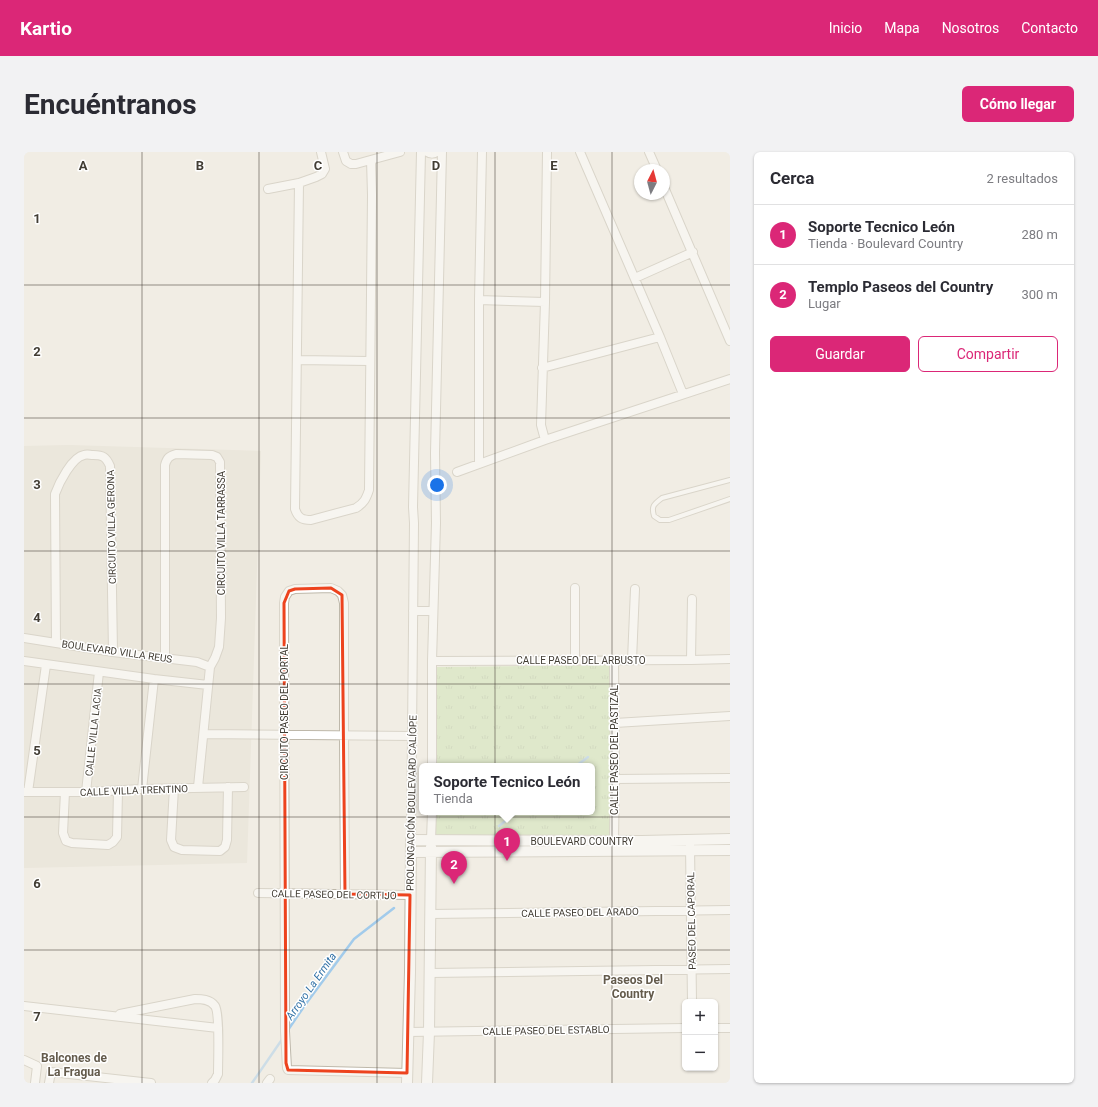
<!DOCTYPE html>
<html lang="es">
<meta charset="utf-8">
<style>
body{margin:0;font-family:Roboto,sans-serif;background:#f2f2f3;color:#2b2b33}
.controls{position:absolute;right:12px;bottom:12px;display:grid;overflow:hidden;border-radius:6px;box-shadow:0 1px 3px #0004}
.controls button{width:36px;height:36px;display:grid;place-items:center;padding:0;border:0;border-bottom:1px solid #e1e1e2;background:#fff;color:#2b2b33;font:20px sans-serif}
.compass{position:absolute;left:610px;top:12px;width:36px;height:36px;border-radius:50%;background:#fff;box-shadow:0 1px 3px #0004;rotate:6deg}
.you{position:absolute;left:413px;top:333px;width:14px;height:14px;margin:-10px;border:3px solid #fff;border-radius:50%;background:#1a73e8;box-shadow:0 0 0 6px #1a73e833}
.badge{display:grid;place-items:center;width:26px;height:26px;border-radius:50%;background:#db2777;color:#fff;font-size:13px;font-weight:700}
.pin{position:absolute;translate:-50% -33px;filter:drop-shadow(0 1px 2px #0008)}
.pin::after{content:'';position:absolute;top:21px;width:14px;height:12px;background:inherit;clip-path:polygon(0 0,100% 0,50% 100%)}
.popup{position:absolute;left:395px;top:611px;width:176px;height:52px;box-sizing:border-box;display:grid;place-content:center;border-radius:6px;background:#fff;filter:drop-shadow(0 1px 3px #0005);font-size:13px;white-space:nowrap;color:#7c7c81}
.popup b{font-size:15px;color:#2b2b33}
.popup::after{content:'';position:absolute;left:50%;top:100%;margin-left:-8px;border:8px solid transparent;border-top-color:#fff}
.list{margin:0;padding:0;list-style:none}
h2{display:flex;justify-content:space-between;align-items:center;height:52px;margin:0;padding:0 16px;font-size:17px}
h2 small{font-size:13px;font-weight:400;color:#7c7c81}
.list li{display:grid;grid-template-columns:26px 1fr auto;gap:12px;align-items:center;box-sizing:border-box;height:60px;padding:0 16px;border-top:1px solid #e1e1e2}
.list b{display:block;font-size:15px;white-space:nowrap}
.list p{margin:0;font-size:13px;white-space:nowrap;color:#7c7c81}
.list em{font-size:13px;font-style:normal;color:#7c7c81}
.actions{display:flex;gap:8px;padding:12px 16px}
.actions a{flex:1;padding:9px 0;border:1px solid #db2777;border-radius:6px;text-align:center;font-size:14px;color:#db2777}
.actions .main{background:#db2777;color:#fff}
.map{position:relative;flex:none;width:706px;height:931px;overflow:hidden;border-radius:6px}
header{display:flex;align-items:center;gap:24px;box-sizing:border-box;height:56px;padding:0 20px;background:#db2777;color:#fff}
header strong{font-size:19px}
nav{display:flex;gap:22px;margin-inline-start:auto;font-size:14px}
.intro{display:flex;align-items:center;justify-content:space-between;box-sizing:border-box;height:96px;padding:0 24px}
h1{margin:0;font-size:28px}
.button{padding:10px 18px;border-radius:6px;background:#db2777;color:#fff;font-size:14px;font-weight:700}
main{display:flex;gap:24px;padding:0 24px}
aside{flex:1;background:#fff;border-radius:6px;box-shadow:0 1px 3px #0004}
.map>svg:first-child{display:block}
.residential{fill:#e4dfd2}
.grass{fill:url(#grass-tufts)}
.lines{fill:none;stroke-linecap:round;stroke-linejoin:round}
.stream{stroke:#a2cbeb;stroke-width:2.5}
.service-casing{stroke:#beb8aa;stroke-width:6}
.minor-casing{stroke:#beb8aa;stroke-width:10}
.tertiary-casing{stroke:#beb8aa;stroke-width:12}
.service{stroke:#fff;stroke-width:4}
.minor{stroke:#fff;stroke-width:8}
.tertiary{stroke:#fff;stroke-width:10}
.marked{fill:none;stroke:#ed431e;stroke-width:3;stroke-linejoin:round}
.grid{fill:none;stroke:#423d34;stroke-width:1;stroke-opacity:0.55}
.labels{text-anchor:middle;stroke-width:3;stroke-linejoin:round;paint-order:stroke}
.street-label{font-size:10px;fill:#423d34;stroke:#fff}
.water-label{font-size:11px;font-style:italic;fill:#3473a7;stroke:#fff}
.quarter-label{font-size:12px;font-weight:bold;fill:#645b4c;stroke:#fff}
.grid-label{font-size:13px;text-anchor:middle;font-weight:bold;fill:#423d34;stroke:#fff;stroke-width:3;stroke-linejoin:round;paint-order:stroke}
</style>
<header>
<strong>Kartio</strong>
<nav><a>Inicio</a><a>Mapa</a><a>Nosotros</a><a>Contacto</a></nav>
</header>
<div class="intro"><h1>Encuéntranos</h1><a class="button">Cómo llegar</a></div>
<main>
<div class="map">
<svg width="706" height="931" viewBox="0 0 706 931">
<defs>
<pattern id="grass-tufts" width="24" height="20" patternUnits="userSpaceOnUse"><rect width="24" height="20" fill="#cae3ae"/><path d="M3 7l-1-3M5 7V3M7 7l1-3M15 17l-1-3M17 17v-4M19 17l1-3" fill="none" stroke="#afc496"/></pattern>
</defs>
<rect width="100%" height="100%" fill="#f1ede4"/>
<path class="residential" d="M45 293 237 299 223 711 0 716V294Z"/>
<path class="grass" d="M586 513V686L411 685V660H568V614H411L412 515Z"/>
<g class="lines">
<path class="stream" d="M552 614 564 605
M475 674 493 660
M264 878 281 853 330 787 370 756
M228 931 259 886"/>
<g class="service-casing">
<path id="service" d="M706 328 638 346C630 352 627 354 630 364L636 368H645L706 347"/>
</g>
<g class="minor-casing">
<path id="minor" d="M319 0 322 9 327 12H332L376 0
M403 0C406 2 410 2 413 0
M556 0 636 185 659 242
M625 0 633 18
M275 31 271 357C274 366 278 368 287 368L332 356C340 351 342 347 345 338L348 43 347 8
M640 35 706 189
M244 37 275 31 292 25 298 22 301 17 297 0
M611 126 669 100
M455 148 521 150
M273 208 345 209
M518 216 636 185
M521 288 517 273 521 150 523 0
M455 312V148L458 0
M433 320 521 288 706 227
M389 459H409
M0 486 89 500 173 510 186 515
M32 491 31 342C35 331 48 305 60 303 63 302 66 303 69 303 79 303 82 305 86 314L89 500
M141 506V313C143 306 145 304 152 302L188 303 193 305 196 310 197 466 195 495 191 506 186 515 174 635
M551 508V436
M608 508 611 437
M667 508 668 447
M0 509 130 527 184 533
M408 509 667 508 706 507
M591 571 706 564
M180 582 388 584
M408 614V509L412 371 411 301 418 0
M591 627 706 626
M150 636 147 688 150 695 158 698 196 699 201 695 203 688 204 635
M118 637 130 527
M0 640H62L118 637 220 635
M4 640 22 513
M41 640 39 681 42 689 48 691 84 693 89 690 93 685 94 639
M62 640 75 520
M387 688 390 371 389 355 397 0
M407 688 408 660
M590 688 591 627 590 508
M666 693 668 850
M234 741 386 743
M321 742 320 583V451L318 443 314 439 307 436 271 437 265 439 261 445 260 451 261 879 263 916 264 918 383 921
M406 762 706 758
M405 821 706 817
M0 854 194 876
M96 862 171 847C177 847 186 847 191 854 196 861 194 910 194 922L191 928 188 931
M691 876H706
M384 880 661 876
M0 908 13 914 11 931
M25 931 27 920 127 931
M243 931 246 927"/>
</g>
<g class="tertiary-casing">
<path id="tertiary" d="M387 700 706 698
M383 931 386 820 387 688 618 689 706 687
M403 931 405 880 407 695"/>
</g>
<use href="#service" class="service"/>
<use href="#minor" class="minor"/>
<use href="#tertiary" class="tertiary"/>
</g>
<path d="M0 0H706V931H0ZM307 436 318 443 321 742 386 743 383 921 264 918 262 911 260 451 265 439 271 437Z" fill="#f1ede4" fill-opacity=".55" fill-rule="evenodd"/>
<path class="marked" d="M307 436 318 443 321 742 386 743 383 921 264 918 262 911 260 451 265 439 271 437Z"/>
<path class="grid" d="M118 0V931M235 0V931M353 0V931M471 0V931M588 0V931M0 133H706M0 266H706M0 399H706M0 532H706M0 665H706M0 798H706"/>
<g class="labels">
<g class="street-label">
<text transform="translate(87 375) rotate(-91)" y="4">CIRCUITO VILLA GERONA</text>
<text transform="translate(197 381) rotate(-90)" y="4">CIRCUITO VILLA TARRASSA</text>
<text transform="translate(93 499) rotate(8)" y="4">BOULEVARD VILLA REUS</text>
<text x="557" y="512">CALLE PASEO DEL ARBUSTO</text>
<text transform="translate(260 560) rotate(-90)" y="4">CIRCUITO PASEO DEL PORTAL</text>
<text transform="translate(69 580) rotate(-84)" y="4">CALLE VILLA LACIA</text>
<text transform="translate(590 598) rotate(-90)" y="4">CALLE PASEO DEL PASTIZAL</text>
<text transform="translate(110 638) rotate(-2)" y="4">CALLE VILLA TRENTINO</text>
<text transform="translate(387 651) rotate(-89)" y="4">PROLONGACIÓN BOULEVARD CALÍOPE</text>
<text x="558" y="693">BOULEVARD COUNTRY</text>
<text transform="translate(310 742) rotate(1)" y="4">CALLE PASEO DEL CORTIJO</text>
<text transform="translate(556 760) rotate(-1)" y="4">CALLE PASEO DEL ARADO</text>
<text transform="translate(667 769) rotate(-91)" y="4">PASEO DEL CAPORAL</text>
<text transform="translate(522 878) rotate(-1)" y="4">CALLE PASEO DEL ESTABLO</text>
</g>
<g class="water-label">
<text transform="translate(287 834) rotate(-55)" y="4">Arroyo La Ermita</text>
</g>
<g class="quarter-label">
<text x="609" y="832">Paseos Del<tspan x="609" dy="14">Country</tspan></text>
<text x="50" y="910">Balcones de<tspan x="50" dy="14">La Fragua</tspan></text>
</g>
</g>
<g class="grid-label">
<text x="59" y="18">A</text>
<text x="176" y="18">B</text>
<text x="294" y="18">C</text>
<text x="412" y="18">D</text>
<text x="530" y="18">E</text>
<text x="13" y="71">1</text>
<text x="13" y="204">2</text>
<text x="13" y="337">3</text>
<text x="13" y="470">4</text>
<text x="13" y="603">5</text>
<text x="13" y="736">6</text>
<text x="13" y="869">7</text>
</g>
</svg>
<div class="controls">
<button>+</button>
<button>−</button>
</div>
<svg class="compass" viewBox="-18 -18 36 36"><path d="M0-13l5 13h-10z" fill="#e53935"/><path d="M0 13l5-13h-10z" fill="#7c7c81"/></svg>
<div class="you"></div>
<div class="pin badge" style="left:483px;top:709px">1</div>
<div class="popup"><b>Soporte Tecnico León</b>Tienda</div>
<div class="pin badge" style="left:430px;top:732px">2</div>
</div>
<aside>
<h2>Cerca<small>2 resultados</small></h2>
<ul class="list">
<li><span class="badge">1</span><div><b>Soporte Tecnico León</b><p>Tienda · Boulevard Country</p></div><em>280 m</em></li>
<li><span class="badge">2</span><div><b>Templo Paseos del Country</b><p>Lugar</p></div><em>300 m</em></li>
</ul>
<div class="actions"><a class="main">Guardar</a><a>Compartir</a></div>
</aside>
</main>
